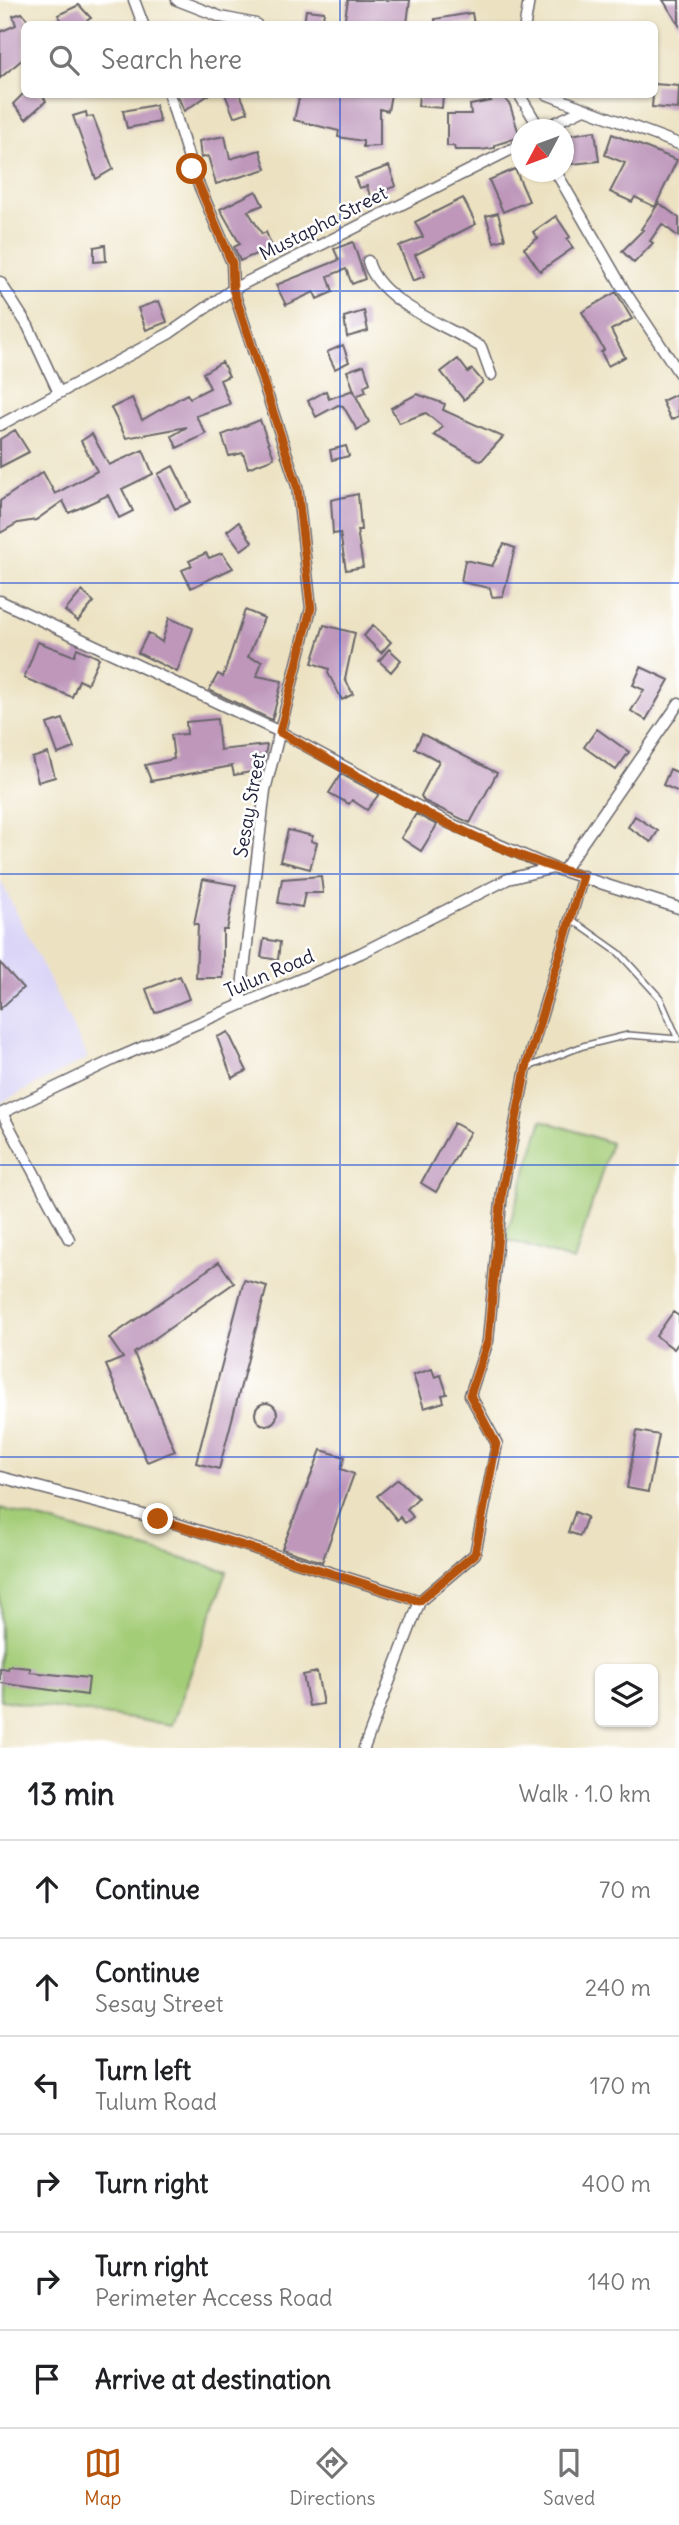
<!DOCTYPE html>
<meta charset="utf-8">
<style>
body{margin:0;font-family:Delius,sans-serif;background:#f6f6f6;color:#202124}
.controls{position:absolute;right:21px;bottom:21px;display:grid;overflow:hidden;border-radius:10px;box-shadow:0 2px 5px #0004}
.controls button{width:63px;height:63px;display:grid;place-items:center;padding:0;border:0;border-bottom:2px solid #e0e0e0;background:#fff;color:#202124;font:35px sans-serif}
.compass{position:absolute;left:511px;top:119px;width:63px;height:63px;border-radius:50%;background:#fff;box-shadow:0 2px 5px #0004;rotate:229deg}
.stop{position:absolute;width:21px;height:21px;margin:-16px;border:5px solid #b45309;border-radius:50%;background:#fff}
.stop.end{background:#b45309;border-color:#fff;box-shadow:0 2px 7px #0008}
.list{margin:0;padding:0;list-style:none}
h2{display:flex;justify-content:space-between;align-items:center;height:91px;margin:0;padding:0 28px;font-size:30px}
h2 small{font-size:23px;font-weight:400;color:#757577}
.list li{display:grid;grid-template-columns:46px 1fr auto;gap:21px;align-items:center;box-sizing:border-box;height:98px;padding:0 28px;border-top:2px solid #e0e0e0}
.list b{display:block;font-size:26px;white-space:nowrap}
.list p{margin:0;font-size:23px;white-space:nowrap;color:#757577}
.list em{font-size:23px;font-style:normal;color:#757577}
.icon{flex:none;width:38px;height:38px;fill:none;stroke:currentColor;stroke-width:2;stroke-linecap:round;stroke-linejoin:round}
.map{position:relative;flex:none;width:679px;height:1748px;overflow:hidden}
.search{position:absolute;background:#fff;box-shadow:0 2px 5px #0004;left:21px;right:21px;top:21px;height:77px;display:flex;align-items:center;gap:18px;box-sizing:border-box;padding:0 24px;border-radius:10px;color:#757577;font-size:26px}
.sheet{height:679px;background:#fff}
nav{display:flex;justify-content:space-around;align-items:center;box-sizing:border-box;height:98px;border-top:2px solid #e0e0e0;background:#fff;font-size:19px;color:#757577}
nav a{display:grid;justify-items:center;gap:4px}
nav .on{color:#b45309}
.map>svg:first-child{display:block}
.built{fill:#dbd6f7}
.green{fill:#a4cd78;stroke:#63785a;stroke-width:2}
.building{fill:#be97bb}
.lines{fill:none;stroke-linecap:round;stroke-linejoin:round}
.lane-casing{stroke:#69656a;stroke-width:8}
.street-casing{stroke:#69656a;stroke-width:13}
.lane{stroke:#fff;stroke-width:5}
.street{stroke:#fff;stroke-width:10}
.route{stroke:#b45309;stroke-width:9}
.grid{fill:none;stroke:#1d4ed8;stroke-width:2;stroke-opacity:0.55}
.labels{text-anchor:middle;stroke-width:5;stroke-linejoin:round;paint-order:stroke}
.street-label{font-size:19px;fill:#22223b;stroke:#fff}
</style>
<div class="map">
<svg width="679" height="1748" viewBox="0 0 679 1748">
<rect width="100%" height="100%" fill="#fff"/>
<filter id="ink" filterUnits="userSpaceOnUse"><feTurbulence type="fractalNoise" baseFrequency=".0143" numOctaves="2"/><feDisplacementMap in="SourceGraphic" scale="14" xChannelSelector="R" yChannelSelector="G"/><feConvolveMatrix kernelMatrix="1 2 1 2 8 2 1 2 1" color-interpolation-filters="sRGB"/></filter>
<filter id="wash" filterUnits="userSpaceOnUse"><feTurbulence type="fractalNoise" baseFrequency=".00686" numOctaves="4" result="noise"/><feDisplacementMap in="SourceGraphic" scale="28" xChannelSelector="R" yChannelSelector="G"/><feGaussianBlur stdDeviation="1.57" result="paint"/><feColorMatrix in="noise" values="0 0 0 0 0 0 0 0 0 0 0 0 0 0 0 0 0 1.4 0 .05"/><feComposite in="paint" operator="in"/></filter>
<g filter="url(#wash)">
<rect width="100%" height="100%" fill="#ece2c2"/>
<path class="built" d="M0 879 88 1058 0 1103Z"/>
<path class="green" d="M542 1120 611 1143 574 1261 505 1239Z
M0 1508 227 1571 172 1725 0 1700Z"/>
<g id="blocks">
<path class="building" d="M348 0H410L407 24H344Z
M663 0H679V25Z
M79 5 91 18 81 24H64L58 15Z
M306 10 324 12 322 24H304Z
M22 13 31 24H24V58L0 78V32L16 25 13 16Z
M472 13 474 24H435V19Z
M654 84 679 86 678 109 652 107Z
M23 94H41L46 101 26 119 13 104Z
M177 94H210L184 111Z
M225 94H240L248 112 234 117Z
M300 94H391L388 111 380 109V146L363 147V141L338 137 339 131 294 120Z
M419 94H443L442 108 418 106Z
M485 94H501L510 105 520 137 495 145V148L481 150H455L454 146H447V114H471L470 105 491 101Z
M155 105 160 122 127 128 123 111Z
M86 112 87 117 93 116 113 169 96 179 73 116Z
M595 131 599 161 564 165V136Z
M612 134 677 160 655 207 635 197 632 202 610 192 625 163 605 155Z
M225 136 230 159 260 150 266 169 216 184 208 156 201 158 199 141Z
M389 166 396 186 370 196 367 186 359 188 355 178Z
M515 169 529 201 503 212 489 180Z
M256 191 263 205 248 211 262 234 266 232 272 247 240 261 234 247 240 244 220 209Z
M463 198 476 224 415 255 425 276 413 281 399 246 423 237 415 222Z
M659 203 679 218V237L662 224 650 241 653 243 634 263 622 251 643 230 641 229Z
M498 213 505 239 494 242 486 216Z
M556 216 570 237 567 239 573 248 540 271 524 248 538 238 533 232Z
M353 242 365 279 352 284 346 269 328 276 333 292 317 299 314 292 286 305 276 285 339 260 334 249Z
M105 245 106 261 94 262V247Z
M616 292 632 319 611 330 625 357 608 366 601 352 604 350 582 312Z
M159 301 167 322 146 330 138 308Z
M364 311 368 331 347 337 344 317Z
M343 345 349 362 335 369 327 352Z
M458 359 468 372 472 369 483 382 464 400 441 372Z
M222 362 229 376 220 380 230 404 196 416 206 434 177 448 172 436 187 427 126 438 111 408 132 398 142 420 187 394 190 398 210 388 203 373Z
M364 365 370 383 364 386 366 392 356 396 347 371Z
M353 390 369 422 357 430 343 406 338 405 316 417 308 401 326 391 329 399Z
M417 394 445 404 443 410 503 437 481 461 434 435 443 427 426 413 399 423 391 408Z
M677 394 679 416 671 420 662 401Z
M260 420 274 458 248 468 243 453 229 456 222 435Z
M15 430 29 452 0 467V439Z
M92 434 109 465 143 450 153 474 122 489 133 511 119 518 108 495 69 513 63 501 36 520 18 523 0 533V501L43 472 55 494 97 471 81 441Z
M346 446 349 456 332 460 330 450Z
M173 466 191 502 175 509 158 474Z
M358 494 361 530H357L363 567 346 570 340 533 333 534 331 500Z
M239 522 252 542 241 550 227 531Z
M504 544 515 548 503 596 492 597 490 588 461 582 465 560 492 566Z
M206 553 209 558 222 553 233 568 191 588 182 570 192 566 189 561Z
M82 591 94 602 78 621 65 611Z
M245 610 264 618 248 657 262 661 257 676 282 681 272 720 209 690 218 674 223 677Z
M169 618 193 628 177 672 138 653 148 633 162 642Z
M324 625 355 633 345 679 353 694 342 700 328 673 329 669 312 663Z
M373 625 391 642 381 653 364 636Z
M38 642 74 656 77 648 99 658 87 684 79 680 72 697 24 678Z
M389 649 401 660 391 672 379 661Z
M641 667 669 680 646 720 631 711 644 690 633 685Z
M63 719 74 748 58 754 47 724Z
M217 719 220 750 267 745 262 770 234 775 232 766 151 781 145 765 174 759 171 735 187 734 186 722Z
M597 729 629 752 616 770 584 747Z
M422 734 497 773 470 823 424 801 421 796 439 761 415 748Z
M48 753 55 777 38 782 32 758Z
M670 769 679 773V792L663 785Z
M341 774 379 794 367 810 352 800 349 804 329 793Z
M416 814 437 825 421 851 401 838Z
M635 816 658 831 651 842 628 827Z
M288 830 313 836 311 841 317 843 310 869 280 861Z
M321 876 323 893H305L302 907 278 903 282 879Z
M203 879 236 885 227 930H223V978H196L198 924H194Z
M264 939 280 942 278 960 261 957Z
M0 963 23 988 0 1009Z
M180 976 189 999 155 1013 146 989Z
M228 1032 247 1071 232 1078 217 1037Z
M454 1123 470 1132 436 1192 421 1183Z
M219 1262 234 1283 134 1353 175 1451 147 1462 106 1365 123 1358 109 1338Z
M244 1280 267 1286 219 1469 196 1463Z
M673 1312 679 1316V1342L674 1349 656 1336Z
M432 1369 435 1377 441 1375 447 1394 442 1395 444 1402 424 1408 413 1375Z
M255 1414a11 11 0 1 1 22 0a11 11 0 1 1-22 0Z
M637 1431 659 1435 648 1492 627 1488Z
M321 1450 345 1457 341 1469 354 1474 322 1562 282 1549Z
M398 1479 418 1498 407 1509 413 1517 405 1523 400 1517 397 1520 377 1496Z
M575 1512 587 1517 580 1536 568 1532Z
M9 1666 30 1668V1672L89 1678 87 1695 0 1683V1668L8 1669Z
M317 1672 323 1704 309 1706 303 1675Z"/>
</g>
</g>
<g filter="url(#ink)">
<use href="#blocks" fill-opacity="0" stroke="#69656a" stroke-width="2"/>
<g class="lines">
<g class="lane-casing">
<path id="lane" d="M526 1068 583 1046 628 1035 678 1039 660 998 619 953 571 919"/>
</g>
<g class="street-casing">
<path id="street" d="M134 0 143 24
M177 0 221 17 256 24
M525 24 529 0
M169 94 192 169 232 263 233 289 297 486 311 608 265 790 240 1004
M519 94 534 119 535 130
M546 94 679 144
M540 130 584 109
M556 172 624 290 679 373
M368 261C378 302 448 326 481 347L491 375
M0 282 28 326 59 393
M0 425 170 333 233 289 522 144
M0 601 280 732 449 823 553 868 679 908
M563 871 679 703
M2 1113 69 1239
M0 1114 115 1059 361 953 508 879 553 868
M0 1477 174 1523 420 1601 364 1748
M420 1601 475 1554 497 1444 470 1395 488 1341 502 1192 526 1068 583 876"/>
</g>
<use href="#lane" class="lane"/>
<use href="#street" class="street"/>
</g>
</g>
<g class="lines" filter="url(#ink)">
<path class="route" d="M158 1519 419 1601 475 1554 496 1444 470 1395 488 1341 502 1192 526 1068 583 876C483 850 370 784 280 732L311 608 297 486 233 289 232 263 192 169"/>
</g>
<path class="grid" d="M340 0V24M340 94V1748M0 291H679M0 583H679M0 874H679M0 1165H679M0 1457H679"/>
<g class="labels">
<g class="street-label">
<text transform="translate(323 223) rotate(-27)" y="7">Mustapha Street</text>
<text transform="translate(249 805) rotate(-80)" y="7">Sesay Street</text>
<text transform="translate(269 973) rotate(-23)" y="7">Tulun Road</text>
</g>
</g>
</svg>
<div class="controls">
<button><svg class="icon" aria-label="layers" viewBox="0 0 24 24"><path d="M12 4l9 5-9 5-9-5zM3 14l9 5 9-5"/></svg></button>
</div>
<svg class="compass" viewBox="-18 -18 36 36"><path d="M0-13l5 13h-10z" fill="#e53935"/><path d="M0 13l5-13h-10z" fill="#757577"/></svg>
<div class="stop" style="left:192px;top:169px"></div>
<div class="stop end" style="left:158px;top:1519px"></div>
<div class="search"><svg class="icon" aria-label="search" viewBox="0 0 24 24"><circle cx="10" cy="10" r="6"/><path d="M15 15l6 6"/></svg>Search here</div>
</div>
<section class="sheet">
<h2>13 min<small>Walk · 1.0 km</small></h2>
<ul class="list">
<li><svg class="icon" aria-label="ahead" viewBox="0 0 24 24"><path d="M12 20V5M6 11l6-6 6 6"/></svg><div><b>Continue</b></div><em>70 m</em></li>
<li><svg class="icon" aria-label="ahead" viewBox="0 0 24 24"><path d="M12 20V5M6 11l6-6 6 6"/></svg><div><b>Continue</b><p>Sesay Street</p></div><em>240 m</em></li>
<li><svg class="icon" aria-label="left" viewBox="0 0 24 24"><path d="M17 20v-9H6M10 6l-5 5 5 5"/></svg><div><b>Turn left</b><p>Tulum Road</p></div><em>170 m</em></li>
<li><svg class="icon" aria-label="right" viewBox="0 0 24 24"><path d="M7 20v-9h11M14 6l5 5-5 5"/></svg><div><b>Turn right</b></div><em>400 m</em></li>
<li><svg class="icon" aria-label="right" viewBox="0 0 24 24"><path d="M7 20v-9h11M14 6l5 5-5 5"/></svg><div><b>Turn right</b><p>Perimeter Access Road</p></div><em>140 m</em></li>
<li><svg class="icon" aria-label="arrive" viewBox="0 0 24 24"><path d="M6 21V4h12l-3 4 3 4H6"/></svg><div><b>Arrive at destination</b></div></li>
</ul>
</section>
<nav>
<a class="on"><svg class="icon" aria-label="map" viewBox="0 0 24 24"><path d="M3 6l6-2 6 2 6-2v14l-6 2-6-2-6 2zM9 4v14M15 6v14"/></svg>Map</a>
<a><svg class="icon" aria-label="directions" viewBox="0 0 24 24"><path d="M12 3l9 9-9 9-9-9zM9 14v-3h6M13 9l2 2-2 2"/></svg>Directions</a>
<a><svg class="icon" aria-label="saved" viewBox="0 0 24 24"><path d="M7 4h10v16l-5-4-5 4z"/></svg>Saved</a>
</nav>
